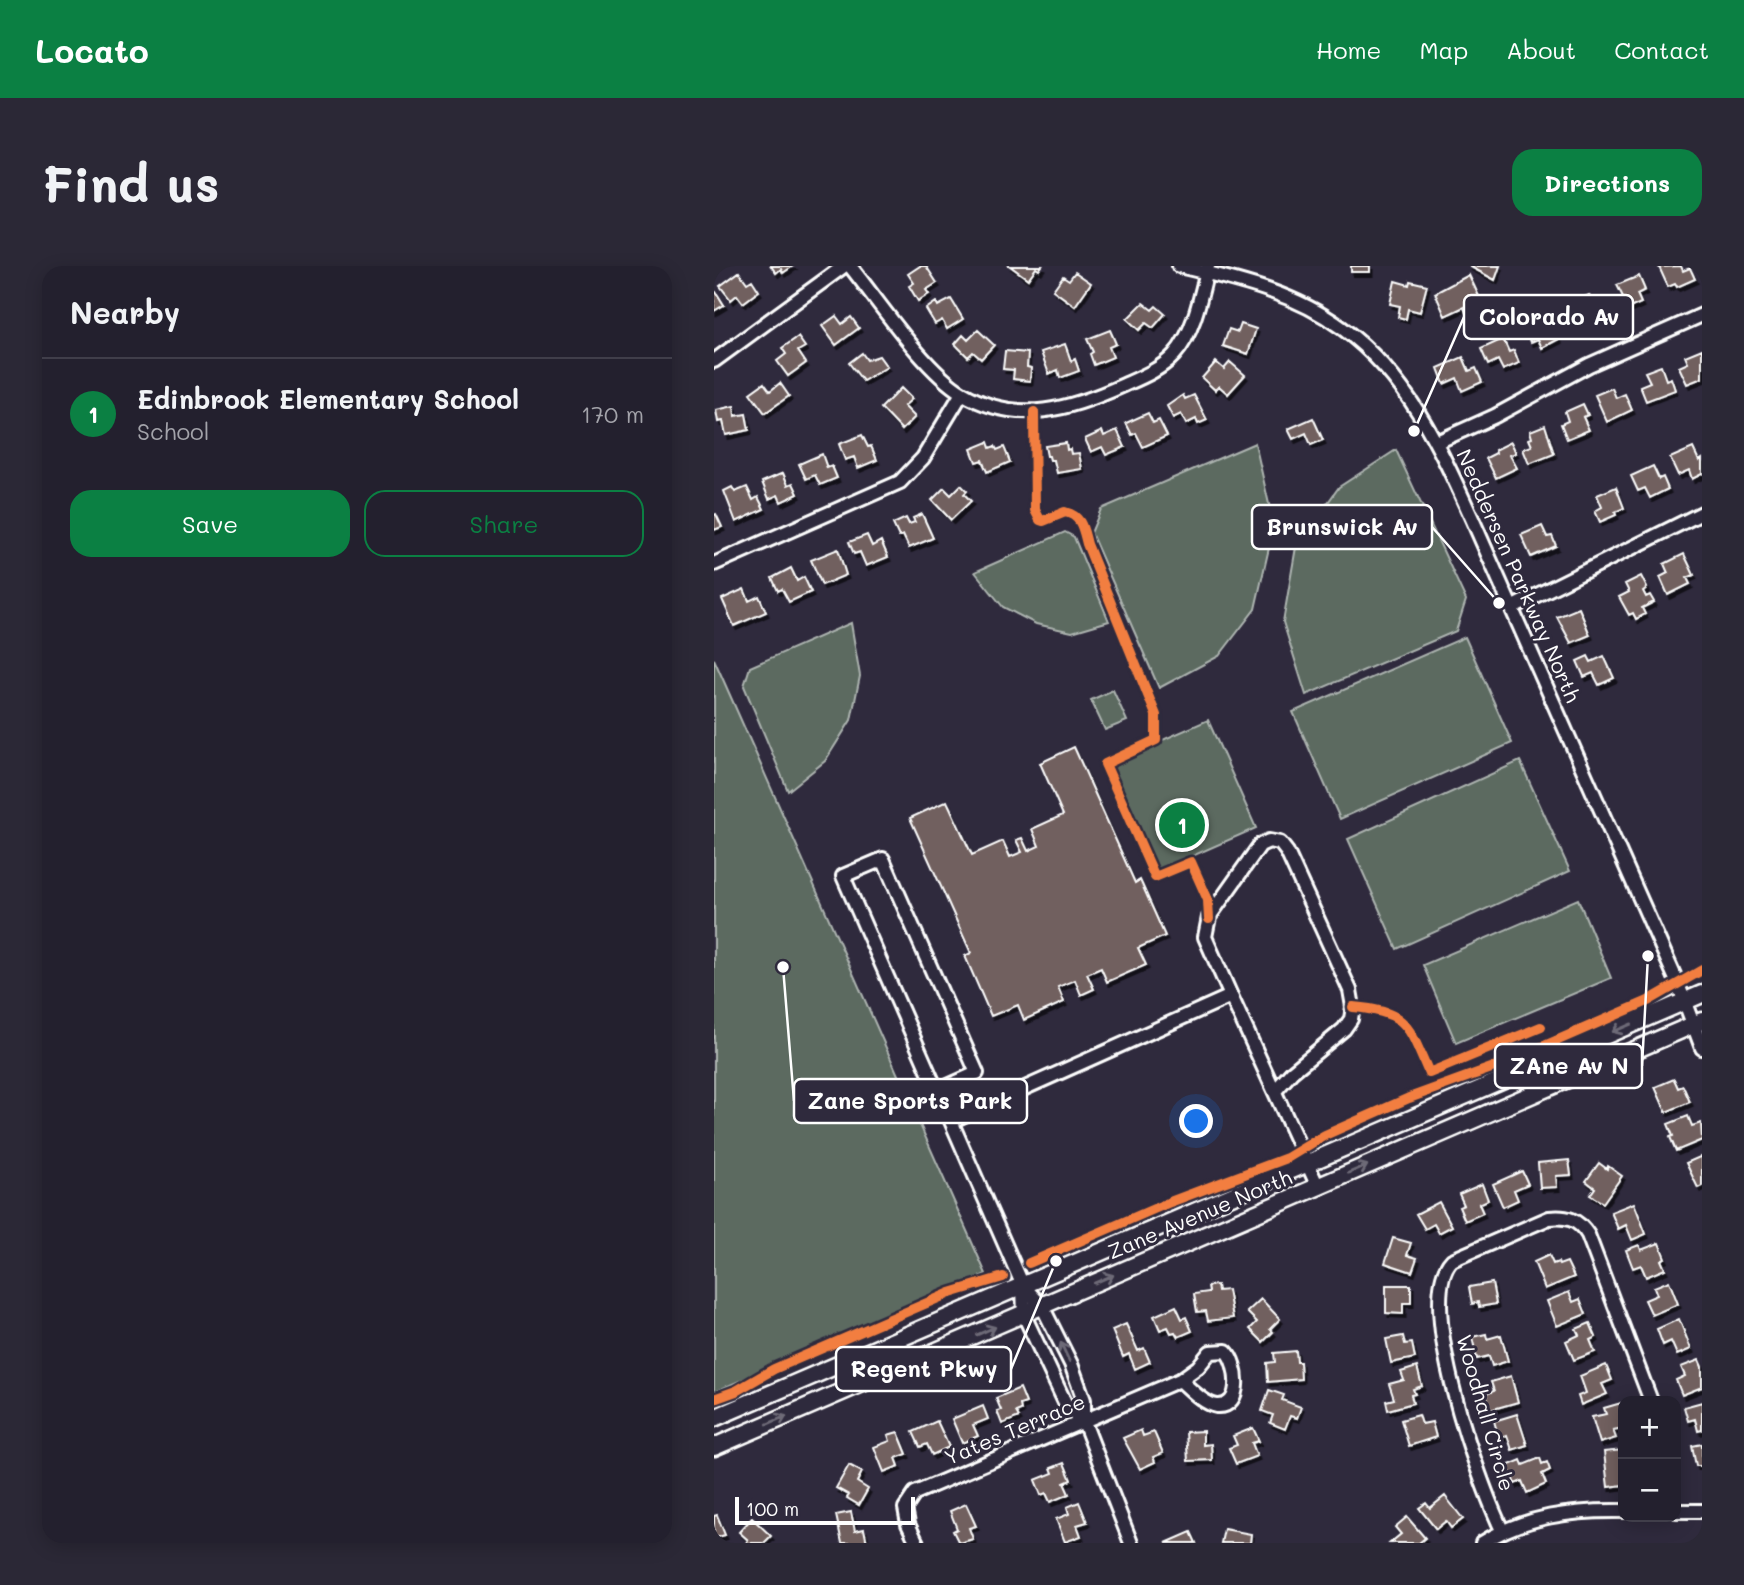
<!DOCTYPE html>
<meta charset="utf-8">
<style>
body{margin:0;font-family:Mali,sans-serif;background:#2b2836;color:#f1f3f6}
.controls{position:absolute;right:21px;bottom:21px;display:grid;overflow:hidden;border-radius:14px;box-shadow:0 4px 18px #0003}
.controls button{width:63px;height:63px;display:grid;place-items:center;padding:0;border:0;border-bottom:2px solid #403e4a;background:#23202e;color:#f1f3f6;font:35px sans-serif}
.scale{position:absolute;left:21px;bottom:18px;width:180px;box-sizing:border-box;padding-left:7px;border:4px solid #fff;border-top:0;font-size:19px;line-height:24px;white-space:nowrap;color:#fff;-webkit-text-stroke:5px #2f2a3d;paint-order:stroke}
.you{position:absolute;left:483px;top:856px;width:24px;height:24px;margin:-18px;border:5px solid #fff;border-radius:50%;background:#1a73e8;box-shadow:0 0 0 10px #1a73e833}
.badge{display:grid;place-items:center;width:46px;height:46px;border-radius:50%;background:#0b8043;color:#fff;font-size:23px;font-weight:700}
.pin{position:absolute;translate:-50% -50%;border:4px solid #fff;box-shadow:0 2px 7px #0006}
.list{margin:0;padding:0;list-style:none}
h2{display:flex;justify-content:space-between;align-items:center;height:91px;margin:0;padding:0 28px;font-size:30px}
h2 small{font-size:23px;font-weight:400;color:#a3a3aa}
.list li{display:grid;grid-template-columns:46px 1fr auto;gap:21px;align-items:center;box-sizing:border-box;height:112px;padding:0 28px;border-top:2px solid #403e4a}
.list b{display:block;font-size:26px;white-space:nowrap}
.list p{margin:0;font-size:23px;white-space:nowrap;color:#a3a3aa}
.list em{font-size:23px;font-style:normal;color:#a3a3aa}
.actions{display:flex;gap:14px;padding:21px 28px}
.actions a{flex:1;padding:16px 0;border:2px solid #0b8043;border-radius:21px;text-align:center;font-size:24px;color:#0b8043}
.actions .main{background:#0b8043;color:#fff}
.map{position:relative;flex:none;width:988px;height:1277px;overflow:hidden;border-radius:21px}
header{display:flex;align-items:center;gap:42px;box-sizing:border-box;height:98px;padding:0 35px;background:#0b8043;color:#fff}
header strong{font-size:33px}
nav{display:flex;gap:38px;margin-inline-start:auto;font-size:24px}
.intro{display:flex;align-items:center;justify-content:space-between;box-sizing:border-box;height:168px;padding:0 42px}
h1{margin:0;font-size:49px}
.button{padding:18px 32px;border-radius:21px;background:#0b8043;color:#fff;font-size:24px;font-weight:700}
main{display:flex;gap:42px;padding:0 42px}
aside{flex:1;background:#23202e;border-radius:21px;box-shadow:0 4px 18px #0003}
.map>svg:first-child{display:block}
.green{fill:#5b6a61;stroke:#adb4b0;stroke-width:2}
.building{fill:#71605e;stroke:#fff;stroke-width:2;filter:url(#shadow)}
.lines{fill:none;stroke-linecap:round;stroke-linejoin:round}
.minor-casing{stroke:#fff;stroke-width:18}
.major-casing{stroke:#fff;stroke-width:21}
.minor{stroke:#2f2a3d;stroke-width:12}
.major{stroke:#2f2a3d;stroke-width:16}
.cycleway-casing{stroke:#2f2a3d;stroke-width:15}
.cycleway{stroke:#f27e40;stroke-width:10}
.oneway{stroke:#6d6a77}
.labels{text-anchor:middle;stroke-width:6;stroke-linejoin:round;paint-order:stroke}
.street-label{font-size:21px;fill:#fff;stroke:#2f2a3d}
.leader{fill:none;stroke:#fff;stroke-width:2.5}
.callout-dot{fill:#fff;stroke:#2f2a3d;stroke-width:2.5}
.callout{fill:#2f2a3d;stroke:#fff;stroke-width:2.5}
.callout-label{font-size:23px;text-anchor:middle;font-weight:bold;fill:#fff}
</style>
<header>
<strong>Locato</strong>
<nav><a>Home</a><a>Map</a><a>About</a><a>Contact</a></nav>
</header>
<div class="intro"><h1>Find us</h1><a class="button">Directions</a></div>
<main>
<aside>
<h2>Nearby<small></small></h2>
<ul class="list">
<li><span class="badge">1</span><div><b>Edinbrook Elementary School</b><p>School</p></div><em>170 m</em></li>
</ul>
<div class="actions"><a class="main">Save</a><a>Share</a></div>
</aside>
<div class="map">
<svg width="988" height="1277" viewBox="0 0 988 1277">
<defs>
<filter id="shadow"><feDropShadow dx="2.5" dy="4" stdDeviation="0" flood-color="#0009"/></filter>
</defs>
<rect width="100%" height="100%" fill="#2f2a3d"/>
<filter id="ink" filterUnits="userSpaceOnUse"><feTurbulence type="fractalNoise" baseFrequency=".0143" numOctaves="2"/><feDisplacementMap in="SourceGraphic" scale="14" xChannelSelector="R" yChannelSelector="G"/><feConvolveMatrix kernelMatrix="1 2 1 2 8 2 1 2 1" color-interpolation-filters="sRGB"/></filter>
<g filter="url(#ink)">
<path class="green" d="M541 177 560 260 541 343 505 390 445 422 377 267 387 243Z
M682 184 752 334 742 365 592 429 569 356 582 281 625 221Z
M351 266 360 271 395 355 358 366 322 358 289 341 261 306Z
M137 357 146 410 137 454 111 495 74 525 30 420 36 401Z
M751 371 798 477 626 553 579 446Z
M0 393 272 1008 0 1126Z
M399 424 413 455 391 464 377 434Z
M494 454 542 562 442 606 394 498Z
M806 495 856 605 683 683 634 573Z
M864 633 897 712 742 777 709 699Z"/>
<path class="building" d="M57 0H79L69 7 67 3 62 7Z
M206 0H212L223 17 212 24 215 28 204 35 195 20 200 17 194 8Z
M296 0H328L325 4 322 2 314 13Z
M637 0H656V6H637Z
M755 0H786L781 14Z
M967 0 969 5 976 2 981 13 963 21 961 18 954 21 945 1Z
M25 6 33 17 38 14 45 25 29 37 23 29 17 34 6 20Z
M361 6 377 17 361 40 339 24 349 10 355 14Z
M755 9 769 39 752 47 750 41 731 50 721 27Z
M925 10 931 24 923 28 927 37 909 45 904 33 909 31 903 19Z
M681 15 695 19 696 15 713 19 706 46 694 43 692 53 684 51 686 40 676 38Z
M2 26 10 39 0 45V27Z
M875 29 881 42 886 40 891 53 873 61 868 51 858 55 851 39Z
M237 33 249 53 233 63 228 54 221 58 212 43 222 36 224 40Z
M429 37 438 44 442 40 451 48 439 62 432 57 425 64 413 53Z
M833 48 845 73 828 82 824 73 817 76 809 59Z
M122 50 128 58 137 51 145 62 122 79 108 60Z
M527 58 542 63 534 88 509 80 515 63 524 66Z
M264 64 280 79 267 93 259 86 254 91 241 78 249 69 254 74Z
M396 64 402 78 395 81 399 91 380 99 376 88 379 86 373 73Z
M84 71 91 81 84 85 92 97 74 110 63 95 72 88 68 82Z
M789 73 795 86 800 84 805 97 789 104 784 94 774 99 767 83Z
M351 78 357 95 361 93 365 105 346 112 344 104 335 108 327 86Z
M988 83V112L973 118 965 101 974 97 971 90Z
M291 85 314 87 313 101 317 102 316 115 299 113 300 104 289 103Z
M148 87 153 94 165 90 173 101 149 115 135 97Z
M749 91 755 105 762 102 768 116 748 125 743 112 730 118 724 102Z
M502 96 510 103 516 96 531 109 514 128 505 120 501 124 488 112Z
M947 100 952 114 957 112 961 124 932 135 926 120 936 116 931 106Z
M50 117 56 125 66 117 75 130 51 147 36 127Z
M187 122 198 133 190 140 201 151 188 164 167 142Z
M898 122 902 132 911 128 918 144 893 156 881 129Z
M469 129 471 133 480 129 493 154 484 158 482 153 472 158 467 148 459 152 453 140Z
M869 138 874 149 869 151 875 164 853 173 847 158 854 155 851 146Z
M20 140 21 150 32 148 35 164 12 169 9 155 4 156 2 144Z
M434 147 439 157 445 154 453 170 429 181 422 167 418 169 412 157Z
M599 152 609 174 597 179 592 167 579 173 574 163Z
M831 159 840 188 815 198 809 183 818 180 815 173 818 172 816 165Z
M403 164 411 181 392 189 388 181 377 186 371 173 388 165 390 170Z
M148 169 154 181 157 180 163 194 144 202 140 191 131 194 125 178Z
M274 176 276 182 281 180 283 184 290 181 296 196 273 206 268 194 262 196 257 183Z
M797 176 802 187 796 189 803 202 782 212 772 192 782 187 781 184Z
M352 177 353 184 356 183 357 188 365 187 368 203 343 207 340 194H336L335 190H333L331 180Z
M979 182 985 195 988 193V208L978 213 975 204 964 209 956 192Z
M108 188 113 202 118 200 123 212 106 219 101 209 92 213 85 198Z
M939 200 945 213 949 211 954 223 936 232 931 222 924 225 917 210Z
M69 207 74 219 79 217 84 228 67 236 64 229 55 233 48 216Z
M247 219 253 225 250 228 257 235 237 254 218 234 230 222 237 229Z
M18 221 21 226 33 221 39 234 44 231 50 243 22 256 10 225Z
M902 221 910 242 901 246 902 249 886 256 881 245 888 241 883 229Z
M2 248 8 261 0 264V249Z
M208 248 219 272 195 282 189 269 185 271 179 258 192 252 195 258 201 256 199 252Z
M828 260 833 271 838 270 842 280 817 291 807 269Z
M153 269 158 280 167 275 174 291 152 300 146 286 140 288 135 276Z
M124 283 132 309 108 319 97 294Z
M970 288 980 309 973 312 976 318 954 329 946 311 954 307 950 298Z
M77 302 83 315 90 311 97 326 75 336 68 323 64 325 58 312Z
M927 310 933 322 929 325 932 331 936 329 940 336 928 342 931 348 922 353 919 347 915 349 905 331 915 326 911 318Z
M30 323 35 335 45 330 52 346 20 360 8 333Z
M865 342 876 369 857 377 843 351Z
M874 390 877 396 890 390 900 412 885 419 879 407 870 411 863 395Z
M360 481 421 617 426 614 451 670 424 682 432 699 393 716 387 702 373 708 380 723 367 729 361 714 344 721 350 736 310 754 304 739 277 750 251 690 257 687 196 552 233 535 258 589 289 575 296 591 308 586 302 574 308 572 314 585 325 580 318 563 349 549 326 497Z
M960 813 964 822 969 820 976 836 952 846 941 821Z
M974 850 978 860 987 857 988 874 962 885 956 871 959 870 954 858Z
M988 890V920L984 922 972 897Z
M855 894 857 909 842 910 843 921 826 922 824 897Z
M885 897 893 903 894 900 908 910 889 937 876 929 881 922 872 915Z
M808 905 814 918 800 924 804 934 789 941 779 918Z
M768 918 774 934 765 938 769 947 751 955 745 941 750 939 745 928Z
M725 936 738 960 725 967 720 958 711 963 702 948Z
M920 937 932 968 918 974 912 959 904 963 897 946Z
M679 972 697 977 693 989 703 992 698 1006 671 997Z
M945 977 951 992 947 994 951 1003 932 1011 927 999 919 1002 912 984 925 979 927 984Z
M835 989 839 998 844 996 845 999 853 996 860 1011 831 1023 820 996Z
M955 1015 964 1038 938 1049 931 1034 943 1029 940 1021Z
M778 1017 782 1038 765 1041 764 1036 758 1038 755 1021Z
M503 1019 504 1025 514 1024 519 1052 494 1055 492 1045 483 1046 480 1028 495 1026 494 1020Z
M672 1019H697V1037H689V1048L672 1047Z
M855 1026 859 1036 866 1033 872 1048 843 1060 833 1035Z
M547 1033 566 1053 556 1063 559 1066 549 1076 536 1063 543 1056 533 1046Z
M462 1040 468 1053 472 1051 478 1065 464 1071 461 1066 457 1067 454 1061 446 1064 440 1050Z
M965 1053 977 1083 963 1089 957 1075 949 1079 943 1063Z
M876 1057 882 1071 876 1074 881 1086 860 1094 852 1075 865 1069 862 1063Z
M412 1058 424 1085 430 1082 436 1096 421 1103 415 1088 409 1091 398 1064Z
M772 1068 773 1073 787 1069 794 1095 778 1100 775 1090 763 1093 758 1071Z
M689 1070 691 1078 698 1077 701 1092 677 1097 672 1073Z
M582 1085 583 1096H586L587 1113 554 1116 553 1097 561 1096 560 1087Z
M985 1094 988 1101V1121L968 1129 962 1114 971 1110 967 1101Z
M892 1099 898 1114 888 1118 893 1128 867 1139 864 1130 872 1127 866 1110Z
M703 1101 708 1120 699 1123 701 1128 697 1129 699 1137 674 1144 672 1135 680 1133 675 1118 690 1114 687 1106Z
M797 1110 804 1136 776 1144 772 1128 780 1125 777 1116Z
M306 1122 312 1137 306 1139 307 1144 302 1146 305 1151 288 1158 283 1145 287 1144 282 1132Z
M555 1124 570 1129 568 1134 587 1141 583 1152 576 1150 571 1163 556 1157 559 1149 548 1145Z
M988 1136V1164L984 1165 981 1153 974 1155 970 1141Z
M907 1137 909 1162 899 1164 902 1172 886 1177 878 1151 892 1148 890 1142Z
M269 1140 274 1153 259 1159 264 1170 248 1177 238 1153Z
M803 1148 813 1179 798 1184 793 1169 785 1172 780 1155Z
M705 1149 708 1158 718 1156 722 1171 695 1180 687 1154Z
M223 1155 235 1181 218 1189 213 1178 206 1181 199 1166Z
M539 1162 545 1175 538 1177 543 1190 522 1198 515 1182 523 1179 519 1170Z
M427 1164 429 1170 440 1166 449 1187 439 1191 441 1196 426 1203 409 1172Z
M489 1165V1179L497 1178 498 1194 474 1195 472 1166Z
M184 1166 193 1188 182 1192 185 1200 170 1206 160 1181 176 1175 174 1169Z
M988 1178V1200H982L978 1180Z
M909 1184V1219L894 1221 890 1186Z
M826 1192 828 1198 833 1196 836 1204 828 1208 832 1218 813 1227 808 1215 801 1218 793 1200 807 1194 809 1199Z
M350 1197 357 1214 350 1217 355 1228 336 1236 332 1227 327 1229 321 1214 339 1207 337 1202Z
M135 1199 148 1206 143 1216 154 1223 145 1239 133 1232 135 1229 122 1222Z
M731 1230 749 1253 737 1262 732 1255 722 1263 705 1242 712 1237 716 1242Z
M365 1236 373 1256 363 1259 367 1270 351 1276 342 1253 355 1248 353 1241Z
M252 1238 262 1260 255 1262 259 1273 245 1277 239 1265 243 1263 236 1245Z
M137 1246 141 1265 150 1263 153 1277H128L122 1249Z
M3 1249 11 1269 0 1272V1250Z
M693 1251 711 1272 705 1277H676L687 1268 681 1261Z
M38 1252 57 1270 50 1277H32L34 1274 25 1266Z
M510 1263 537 1268 536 1277H507Z
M477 1266 482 1277H452Z"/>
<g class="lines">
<g class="minor-casing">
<path id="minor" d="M136 0C165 36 210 104 248 127 304 160 357 143 410 119 428 111 446 104 460 89 480 67 487 29 494 0
M465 0C523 14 579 26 628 62 695 111 727 184 760 257 780 302 800 348 820 393 868 501 916 610 964 718L988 782
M0 95 130 0
M723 176 781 150 875 99 988 49
M0 298 186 216 209 192 248 127
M797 342 988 247
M517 730 491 671 495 651 546 579 555 575 566 577 573 586 636 724 639 741 637 753 630 763 578 806 561 825
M223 825 263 807 169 593 129 610 223 825 237 855
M309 1020 310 1049 354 1143 370 1156
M962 1245H988
M788 1264C766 1219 699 1033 738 994L835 952C853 950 864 953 874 969L937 1135
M203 1277 194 1258 191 1242 201 1227 466 1114 484 1101 496 1086 512 1085C524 1097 530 1142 503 1140 490 1138 476 1123 466 1114
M417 1277 370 1156V1134L357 1098 328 1040 309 1020 237 855 517 730 604 921
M768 1277C810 1250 860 1244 909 1245"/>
</g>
<g class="major-casing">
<path id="major" d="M0 1152 988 728
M0 1181 988 755"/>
</g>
<use href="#minor" class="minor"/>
<use href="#major" class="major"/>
<g class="cycleway-casing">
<path id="cycleway" d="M320 146 321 244 326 254 329 255 351 246C368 250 369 263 373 278L442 449V474L391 498 441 611 477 596 494 634 495 653
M639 741C695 746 694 760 715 807L827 761
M315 997 456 936 573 892 611 869 695 832 791 797 934 735 988 704
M0 1133 22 1125 60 1103 236 1027 289 1011"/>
</g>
<use href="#cycleway" class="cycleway"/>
</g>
<defs><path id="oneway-shaft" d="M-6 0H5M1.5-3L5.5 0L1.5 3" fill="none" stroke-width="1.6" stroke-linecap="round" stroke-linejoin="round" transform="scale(1.75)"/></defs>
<g class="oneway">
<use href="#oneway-shaft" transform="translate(908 762) rotate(157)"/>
<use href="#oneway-shaft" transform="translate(644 903) rotate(-23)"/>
<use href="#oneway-shaft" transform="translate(390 1013) rotate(-23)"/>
<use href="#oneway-shaft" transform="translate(272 1065) rotate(-23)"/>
<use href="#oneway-shaft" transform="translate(351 1086) rotate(-115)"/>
<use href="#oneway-shaft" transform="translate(63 1154) rotate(-23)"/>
</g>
</g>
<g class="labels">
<g class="street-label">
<text transform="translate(804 310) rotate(66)" y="7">Neddersen Parkway North</text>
<text transform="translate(486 949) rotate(-23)" y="7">Zane Avenue North</text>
<text transform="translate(771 1147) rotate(74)" y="7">Woodhall Circle</text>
<text transform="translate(301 1164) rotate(-23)" y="7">Yates Terrace</text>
</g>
</g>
<path class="leader" d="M700 165L750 51M785 337L718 261M934 690L928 800M69 701L80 835M342 995L297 1103"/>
<g class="callout-dot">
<circle cx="700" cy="165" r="7"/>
<circle cx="785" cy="337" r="7"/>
<circle cx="934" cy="690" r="7"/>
<circle cx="69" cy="701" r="7"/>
<circle cx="342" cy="995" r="7"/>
</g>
<g class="callout">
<rect x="750" y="29" width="169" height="44" rx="7"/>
<rect x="538" y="239" width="180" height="44" rx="7"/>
<rect x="781" y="778" width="147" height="44" rx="7"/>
<rect x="80" y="813" width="233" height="44" rx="7"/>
<rect x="122" y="1081" width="175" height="44" rx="7"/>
</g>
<g class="callout-label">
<text x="835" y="59">Colorado Av</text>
<text x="628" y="269">Brunswick Av</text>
<text x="855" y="808">ZAne Av N</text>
<text x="196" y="843">Zane Sports Park</text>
<text x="210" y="1111">Regent Pkwy</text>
</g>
</svg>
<div class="controls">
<button>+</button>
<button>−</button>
</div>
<div class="scale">100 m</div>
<div class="you"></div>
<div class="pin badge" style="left:468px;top:559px">1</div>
</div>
</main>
